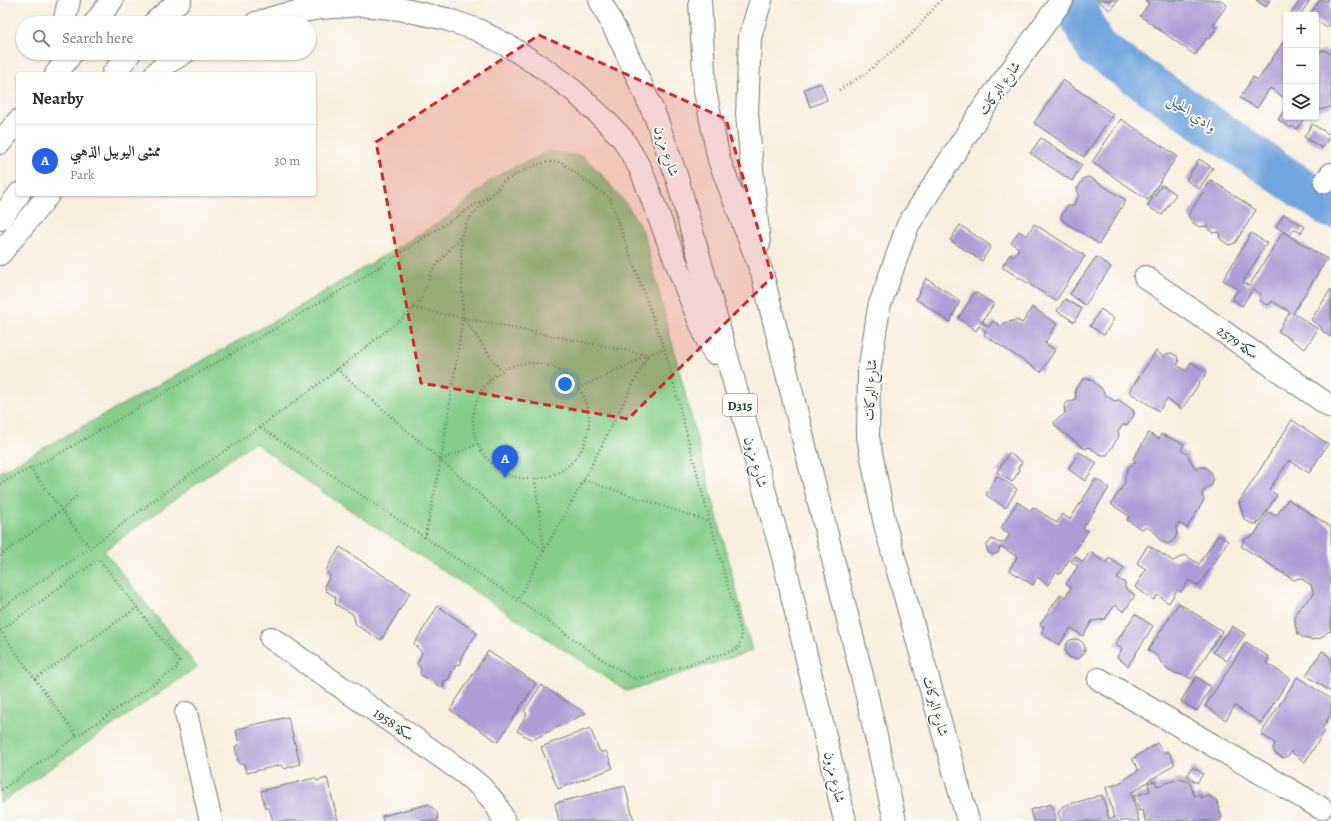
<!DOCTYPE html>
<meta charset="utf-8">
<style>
body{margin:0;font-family:Alegreya,Amiri,serif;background:#f2f2f3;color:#2b2b33}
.controls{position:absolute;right:12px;top:12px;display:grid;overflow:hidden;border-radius:4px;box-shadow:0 1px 3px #0004}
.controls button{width:36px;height:36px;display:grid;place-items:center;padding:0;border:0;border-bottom:1px solid #e1e1e2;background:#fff;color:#2b2b33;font:20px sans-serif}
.you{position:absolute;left:565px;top:384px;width:14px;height:14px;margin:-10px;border:3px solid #fff;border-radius:50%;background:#1a73e8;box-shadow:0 0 0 6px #1a73e833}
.badge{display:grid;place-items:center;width:26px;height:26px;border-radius:50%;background:#2563eb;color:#fff;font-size:13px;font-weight:700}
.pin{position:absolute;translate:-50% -33px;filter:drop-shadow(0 1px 2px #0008)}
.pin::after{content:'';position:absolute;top:21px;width:14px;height:12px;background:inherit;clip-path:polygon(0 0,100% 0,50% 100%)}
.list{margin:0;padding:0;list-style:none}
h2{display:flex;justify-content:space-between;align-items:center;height:52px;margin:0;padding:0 16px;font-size:17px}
h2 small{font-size:13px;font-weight:400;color:#7c7c81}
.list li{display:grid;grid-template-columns:26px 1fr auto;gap:12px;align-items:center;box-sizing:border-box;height:72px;padding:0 16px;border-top:1px solid #e1e1e2}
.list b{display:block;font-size:15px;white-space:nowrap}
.list p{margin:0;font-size:13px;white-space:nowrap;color:#7c7c81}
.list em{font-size:13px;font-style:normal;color:#7c7c81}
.icon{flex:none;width:22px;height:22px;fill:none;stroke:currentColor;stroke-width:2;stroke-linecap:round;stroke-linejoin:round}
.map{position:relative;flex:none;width:1331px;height:821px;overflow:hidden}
.search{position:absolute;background:#fff;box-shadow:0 1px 3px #0004;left:16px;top:16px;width:300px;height:44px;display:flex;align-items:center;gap:10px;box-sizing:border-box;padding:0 14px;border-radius:22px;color:#7c7c81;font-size:15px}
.panel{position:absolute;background:#fff;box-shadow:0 1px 3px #0004;left:16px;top:72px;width:300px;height:124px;border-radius:4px}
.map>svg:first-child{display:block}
.green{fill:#85ce8a;stroke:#52865f}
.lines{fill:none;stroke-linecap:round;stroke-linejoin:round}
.river{stroke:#71a5dd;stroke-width:41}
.building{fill:#ad9cd6}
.minor-casing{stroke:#6b7b6f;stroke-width:24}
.tertiary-casing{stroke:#6b7b6f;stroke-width:24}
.primary-casing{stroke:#6b7b6f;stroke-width:24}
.path{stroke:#6b7b6f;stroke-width:2.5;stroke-dasharray:1 3;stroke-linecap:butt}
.minor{stroke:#fff;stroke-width:22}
.tertiary{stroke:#fff;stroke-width:22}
.primary{stroke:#fff;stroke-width:22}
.marked{fill:#d62828;fill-opacity:0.2;stroke:#d62828;stroke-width:3;stroke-dasharray:8 5;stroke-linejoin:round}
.labels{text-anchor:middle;stroke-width:3.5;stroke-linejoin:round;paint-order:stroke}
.shield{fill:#fdfcf7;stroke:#62766e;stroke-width:1}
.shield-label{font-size:13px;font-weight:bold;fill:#1f3d34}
.street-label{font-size:14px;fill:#1f3d34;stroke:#fdfcf7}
.water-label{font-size:15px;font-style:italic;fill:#3c616f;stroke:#fdfcf7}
</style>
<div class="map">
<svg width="1331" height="821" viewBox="0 0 1331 821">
<rect width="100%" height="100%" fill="#fdfcf7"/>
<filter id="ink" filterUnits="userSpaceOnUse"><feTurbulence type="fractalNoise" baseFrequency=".025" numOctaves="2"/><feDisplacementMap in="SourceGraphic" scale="8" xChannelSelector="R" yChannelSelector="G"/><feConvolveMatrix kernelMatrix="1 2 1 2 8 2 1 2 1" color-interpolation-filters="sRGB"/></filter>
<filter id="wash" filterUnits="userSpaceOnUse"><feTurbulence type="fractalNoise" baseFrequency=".012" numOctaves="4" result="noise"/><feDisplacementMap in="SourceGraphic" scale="16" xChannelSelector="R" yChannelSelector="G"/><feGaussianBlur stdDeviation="0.9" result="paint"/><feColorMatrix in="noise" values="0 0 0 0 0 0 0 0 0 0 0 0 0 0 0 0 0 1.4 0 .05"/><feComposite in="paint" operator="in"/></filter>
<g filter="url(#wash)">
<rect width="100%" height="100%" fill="#f8eedd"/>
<path class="green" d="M549 152 583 156 602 175 627 205 643 231 752 651 627 691 312 485 254 442 104 551 197 667 0 803V472L285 315 448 217 491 180 506 171Z"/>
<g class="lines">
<path class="river" d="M1077 0 1082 21 1096 48 1331 208"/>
</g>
<g id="blocks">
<path class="building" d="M1097 0H1118L1110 10Z
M1144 0H1221L1227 5 1213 25 1217 28 1209 39 1207 38 1195 55 1140 16 1149 3Z
M1256 0H1270L1266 7Z
M1300 0H1310L1300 15H1290Z
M1320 0H1331V25L1330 24 1327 28 1316 20V15H1309Z
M1286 38V99L1270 88 1257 108 1240 98 1253 77 1258 80Z
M1324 50 1331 54V107L1320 110 1316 107V51L1317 52Z
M1063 80 1113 114 1084 157 1034 123Z
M821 83 827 100 810 107 804 89Z
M1286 107V117H1299L1303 120 1297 129 1292 126 1291 128 1278 120Z
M1121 119 1177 156 1148 200 1092 162Z
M1312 124 1331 135 1322 148 1304 137Z
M1041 138 1082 165 1072 181 1030 153Z
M1199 159 1213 168 1199 189 1186 180Z
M1089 177 1126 200 1099 244 1063 221 1061 216 1067 206H1073L1079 195 1077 189 1084 178Z
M1211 180 1256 210 1235 243 1229 245 1220 239 1219 232 1213 233 1209 230 1208 226 1199 227 1192 222 1188 215Z
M1162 185 1176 194 1162 215 1147 206Z
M1284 214 1305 227 1301 233 1294 229 1290 235 1276 227Z
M1034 224 1085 256 1056 301 1002 267 1010 254 1014 256 1019 248 1011 243 1019 231 1027 236Z
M960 225 991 246 982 261 950 240Z
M1283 232 1327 259 1293 313 1318 329 1305 349 1278 331 1290 312 1272 301 1270 304 1266 305 1261 301 1259 297 1261 294 1253 289 1242 306 1232 299 1238 289 1223 280 1251 233 1267 243 1243 282 1249 286Z
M1096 257 1111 267 1085 305 1070 294Z
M926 278 960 301 950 322 916 299Z
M1331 289V337L1321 330 1322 328 1311 320Z
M975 292 994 304 982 322 989 327 993 321 1002 327 1004 323 1017 320 1022 323 1032 307 1057 324 1045 343 1055 350 1041 372 984 335 986 331 979 326 976 331 958 318Z
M1065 299 1082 309 1074 322 1057 311Z
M1101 309 1114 319 1104 335 1090 326Z
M1156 351 1164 357 1166 354 1171 353 1177 356 1179 362 1177 365 1186 371 1191 362 1207 372 1182 409 1167 399 1159 411 1129 392Z
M1083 379H1090L1102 389 1104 394 1114 401 1119 400 1133 410 1134 415 1127 425H1123L1118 431 1119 436 1107 455H1101L1089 447 1085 449 1056 427 1054 422 1057 419 1061 417 1065 413 1064 406 1068 402 1073 401 1076 397 1075 390Z
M1292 420 1328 444 1309 473 1289 460 1269 490 1277 495 1259 523 1256 524 1250 523 1244 519 1239 502Z
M1149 433 1159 439 1161 434 1184 444 1181 450 1187 454 1196 470 1199 467H1205L1211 472 1213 479 1212 485 1205 489 1202 494 1204 500 1187 528 1179 523 1176 527 1177 535 1173 541 1167 544 1160 540 1157 534 1147 527 1141 529 1127 520 1129 516 1111 504 1125 483V476L1128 468 1136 461 1133 459Z
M1079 452 1097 463 1085 481 1068 469Z
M1009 453 1022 462 1018 468 1020 470 1012 482 997 472Z
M997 476 1017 489 1006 508 986 495Z
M1096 479 1109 488 1083 528 1088 531 1060 574 1056 572 1048 585 1037 577 1033 585 1009 570 1017 557 1002 547 999 548V552L993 555 988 552 986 546 992 539 999 543 1005 542 1010 534 1001 528 1017 502 1031 511 1033 507 1057 523 1062 514 1070 519Z
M1288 499 1331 527V632L1329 631 1321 638 1311 640 1304 638 1298 634 1295 625V618L1297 611 1314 594 1311 585 1300 578 1294 580 1241 546 1245 539 1254 535 1269 512 1276 516Z
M1218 535 1228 541 1199 586 1189 580 1181 592 1177 590 1169 603 1157 595 1154 600 1135 587 1146 569 1137 563 1148 545 1173 561 1185 555 1199 564Z
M340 547 410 593 381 640 356 625 353 614 335 604 336 597 326 591 325 585 330 576 326 570Z
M1090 552 1106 563 1109 558 1124 568 1117 578 1125 583V588L1135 595 1124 612 1115 605 1105 619 1092 621 1083 636 1071 628 1059 645 1041 633 1044 627 1040 624 1061 594 1065 597 1071 588 1066 584 1078 566 1071 561 1075 556 1083 562Z
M1179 603 1222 631 1191 679 1186 676 1175 673 1168 670 1162 664 1157 656 1148 650Z
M438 606 477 633 461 657 460 664 456 665 448 680 444 681 443 688 421 675 420 672 421 669 417 664 422 653 414 644Z
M1135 614 1153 626 1128 666 1117 657 1122 649 1115 644Z
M1232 626 1245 634 1227 661 1213 652 1224 636 1227 634Z
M1065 649a10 10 0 1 1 20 0a10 10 0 1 1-20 0Z
M1246 642 1269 657 1266 663 1290 678 1261 723 1235 706 1226 720 1205 706Z
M488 651 536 683 498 742 450 710Z
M1322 651 1331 658V692L1306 675Z
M1196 677 1211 687 1197 711 1181 701Z
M1297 677 1331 699V714L1322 729 1325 731 1305 762 1291 752 1288 756 1283 758 1275 753 1273 748 1275 743 1261 734Z
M541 685 586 713 532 740 517 731 527 714 524 711Z
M288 717 300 764 284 769 281 765 247 773 244 764H239L235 747 239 745 236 730 248 726Z
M590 728 600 752 606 751 613 768 558 789 541 747Z
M1157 743 1163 753 1168 751 1175 764 1131 793 1139 821H1061L1058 813 1063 806 1102 795 1109 819 1114 818 1106 787 1118 784 1139 770 1132 759Z
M1193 767 1203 774 1197 783 1187 776Z
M315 778 317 781 327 778 338 821H273L269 808H265L261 791Z
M1179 779 1190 782 1194 796 1200 794 1201 798 1209 796 1217 801 1222 817 1220 821H1191L1189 818 1178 821H1145L1143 810 1139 811 1134 796 1150 791 1148 783 1155 781 1157 786Z
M625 786 634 821H559L555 803Z
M429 804 437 813 438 821H383L382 816Z
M1051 804 1056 821H1033L1030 810Z"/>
</g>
</g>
<g filter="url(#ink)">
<use href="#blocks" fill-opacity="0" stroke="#6b7b6f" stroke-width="1"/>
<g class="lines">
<g class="minor-casing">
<path id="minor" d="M1325 182 1331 174
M1145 277 1331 407
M271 638 464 773 481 787 496 804 504 821
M1099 679 1321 808
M186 713 211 821"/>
</g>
<g class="tertiary-casing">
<path id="tertiary" d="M968 821 885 525 868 437 869 372 879 307 908 225 983 109 1062 0"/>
</g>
<g class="primary-casing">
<path id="primary" d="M600 0 623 45 656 118 677 178 783 557 845 821
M700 0 705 91 719 160 762 273 867 696 895 821
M64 23 69 0
M95 23 112 0
M154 23 180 0
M256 23 282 15 320 8 362 5 400 9 446 19 478 30 510 47 546 70 574 91 605 120 623 139 641 170 686 288 708 342 714 353
M56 74 72 53
M113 74 130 53
M155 74 167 63 184 53
M0 143 18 121
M0 219 19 194
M759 244 747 114 750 37 761 0
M0 254 49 194"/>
</g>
<path class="path" d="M839 90 865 74 911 35 941 0
M413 308 648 355 579 388
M464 319 501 371
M473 421a58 58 0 1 1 116 0a58 58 0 1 1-116 0Z
M337 369 544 551 518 600
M441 460 478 444
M30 468 90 548
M535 479 544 551 584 480 648 355 664 348
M584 480 710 522
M0 484 62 452 357 281 489 196
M425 538 441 460 463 318 461 237
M0 556 62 510 78 495
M0 609 90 548 176 484 260 427 328 377 409 313 421 299 433 269 461 236 468 220 504 181 529 168 545 162H561L610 199 664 348 710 522 742 636 738 649 648 677 635 679 609 664 518 600 260 427
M0 630 35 679 138 607
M0 631 99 559 179 661 177 668 77 736 0 791
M35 679 77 736"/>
<use href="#minor" class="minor"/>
<use href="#tertiary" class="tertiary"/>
<use href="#primary" class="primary"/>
</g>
</g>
<path class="marked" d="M539 35 726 119 772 277 628 419 421 383 376 142Z"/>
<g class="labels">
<rect class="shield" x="723" y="394" width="34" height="22" rx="3"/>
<g class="shield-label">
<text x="740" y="410">D315</text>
</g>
<g class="street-label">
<text transform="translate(999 88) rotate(-55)" y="5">شارع البركات</text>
<text transform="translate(667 151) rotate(72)" y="5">شارع مزون</text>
<text transform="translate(1238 342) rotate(35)" y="5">سكة 2579</text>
<text transform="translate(870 390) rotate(-87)" y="5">شارع البركات</text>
<text transform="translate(756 462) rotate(74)" y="5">شارع مزون</text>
<text transform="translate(936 706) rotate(74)" y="5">شارع البركات</text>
<text transform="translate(394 724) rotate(35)" y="5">سكة 1958</text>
<text transform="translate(835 777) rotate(77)" y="5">شارع مزون</text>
</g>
<g class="water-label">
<text transform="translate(1192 113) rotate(34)" y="5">وادي الحيل</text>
</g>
</g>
</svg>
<div class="controls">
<button>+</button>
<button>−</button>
<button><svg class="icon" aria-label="layers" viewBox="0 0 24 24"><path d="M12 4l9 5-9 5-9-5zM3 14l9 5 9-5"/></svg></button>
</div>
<div class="you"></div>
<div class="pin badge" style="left:505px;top:478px">A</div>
<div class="search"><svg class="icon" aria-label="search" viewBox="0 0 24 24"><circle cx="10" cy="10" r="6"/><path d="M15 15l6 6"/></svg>Search here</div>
<section class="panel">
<h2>Nearby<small></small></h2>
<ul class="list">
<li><span class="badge">A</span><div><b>ممشى اليوبيل الذهبي</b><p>Park</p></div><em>30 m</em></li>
</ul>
</section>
</div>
